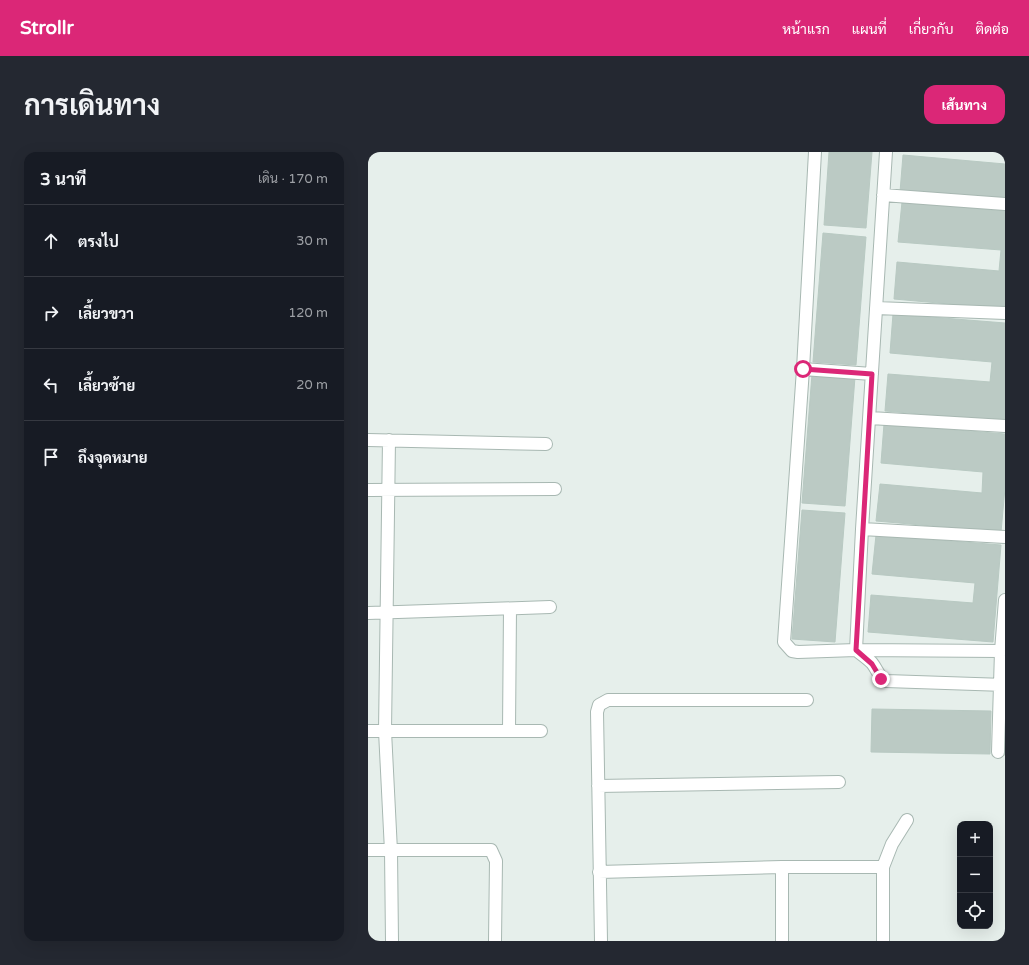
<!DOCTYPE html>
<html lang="th">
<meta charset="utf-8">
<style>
body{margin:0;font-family:"Varela Round",Sarabun,sans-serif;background:#242831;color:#f1f3f6}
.controls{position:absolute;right:12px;bottom:12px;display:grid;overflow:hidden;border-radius:8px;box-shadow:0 4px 16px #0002}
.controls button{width:36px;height:36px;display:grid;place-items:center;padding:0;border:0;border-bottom:1px solid #363941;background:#171b24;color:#f1f3f6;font:20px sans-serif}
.stop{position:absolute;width:12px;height:12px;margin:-9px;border:3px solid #db2777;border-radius:50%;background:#fff}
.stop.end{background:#db2777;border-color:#fff;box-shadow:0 1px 4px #0008}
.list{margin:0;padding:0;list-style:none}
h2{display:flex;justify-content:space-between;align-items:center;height:52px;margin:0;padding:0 16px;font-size:17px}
h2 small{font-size:13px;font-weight:400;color:#9ea1a6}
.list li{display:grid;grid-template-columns:26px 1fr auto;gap:12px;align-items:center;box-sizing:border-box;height:72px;padding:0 16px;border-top:1px solid #363941}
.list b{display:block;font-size:15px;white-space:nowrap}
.list em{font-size:13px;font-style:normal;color:#9ea1a6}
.icon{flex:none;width:22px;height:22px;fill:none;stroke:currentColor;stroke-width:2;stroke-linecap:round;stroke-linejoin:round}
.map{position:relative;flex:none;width:637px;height:789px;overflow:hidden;border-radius:12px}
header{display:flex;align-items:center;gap:24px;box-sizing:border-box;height:56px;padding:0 20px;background:#db2777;color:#fff}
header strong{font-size:19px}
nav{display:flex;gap:22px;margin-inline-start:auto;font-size:14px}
.intro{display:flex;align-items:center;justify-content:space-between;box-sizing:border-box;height:96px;padding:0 24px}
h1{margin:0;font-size:28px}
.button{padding:10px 18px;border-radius:12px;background:#db2777;color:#fff;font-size:14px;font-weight:700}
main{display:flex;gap:24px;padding:0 24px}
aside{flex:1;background:#171b24;border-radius:12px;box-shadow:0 4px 16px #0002}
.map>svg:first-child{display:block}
.building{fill:#bbcac4;stroke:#b8c9c2}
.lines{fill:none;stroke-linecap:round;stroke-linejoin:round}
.minor-casing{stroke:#a8b8b2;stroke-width:14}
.minor{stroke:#fff;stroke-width:12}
.route{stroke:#db2777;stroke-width:5}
</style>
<header>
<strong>Strollr</strong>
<nav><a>หน้าแรก</a><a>แผนที่</a><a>เกี่ยวกับ</a><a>ติดต่อ</a></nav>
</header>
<div class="intro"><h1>การเดินทาง</h1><a class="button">เส้นทาง</a></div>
<main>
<aside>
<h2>3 นาที<small>เดิน · 170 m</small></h2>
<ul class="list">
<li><svg class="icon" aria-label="ahead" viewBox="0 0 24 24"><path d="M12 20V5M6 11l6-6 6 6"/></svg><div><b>ตรงไป</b></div><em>30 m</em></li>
<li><svg class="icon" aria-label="right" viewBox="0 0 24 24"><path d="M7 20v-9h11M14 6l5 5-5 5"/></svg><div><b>เลี้ยวขวา</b></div><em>120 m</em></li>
<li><svg class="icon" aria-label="left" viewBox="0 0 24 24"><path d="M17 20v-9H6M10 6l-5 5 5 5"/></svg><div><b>เลี้ยวซ้าย</b></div><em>20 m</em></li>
<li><svg class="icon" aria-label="arrive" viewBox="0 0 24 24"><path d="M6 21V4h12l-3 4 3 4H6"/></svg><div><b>ถึงจุดหมาย</b></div></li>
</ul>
</aside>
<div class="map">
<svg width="637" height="789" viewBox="0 0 637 789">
<rect width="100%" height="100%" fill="#e6efeb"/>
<path class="building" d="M461 0H504L498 76 456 73Z
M535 3 637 12V49L532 40Z
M534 50 637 59V157L526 147 529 110 631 119 633 98 530 90Z
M455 81 498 85 488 213 445 210Z
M525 162 637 171V269L517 259 520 222 622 230 624 210 522 201Z
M444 222 487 225 477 354 434 351Z
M516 272 637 282V336L633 380 508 369 512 332 614 341 615 320 513 311Z
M434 358 477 361 467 490 424 487Z
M508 383 633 393 625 490 500 480 503 443 605 451 607 431 504 422Z
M504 557 623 559 622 602 503 600Z
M637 559V603H636Z"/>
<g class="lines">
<g class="minor-casing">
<path id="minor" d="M447 0 435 217 416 490 424 499 430 500 488 498 633 499
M515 43 637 52
M508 156 637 161
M435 217 504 222
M502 266 637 274
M0 288 178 292
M21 288 17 579 23 699 24 789
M0 338 187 337
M494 377 637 385
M0 461 182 455
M488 498 494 377 518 0
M488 498C493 502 499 506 504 511 509 517 511 526 518 529L637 533
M141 578 142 457
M0 579H173
M630 600 633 499 637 448
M230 634 471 630
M0 698H123L128 709 127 789
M231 720 414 715H515
M233 789 229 560 231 553 240 548H439
M414 789V715
M515 789V715L524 692 539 668"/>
</g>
<use href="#minor" class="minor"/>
</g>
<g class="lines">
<path class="route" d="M435 217 504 222 488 498 504 512 513 527"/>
</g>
</svg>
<div class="controls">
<button>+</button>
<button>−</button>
<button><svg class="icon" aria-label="locate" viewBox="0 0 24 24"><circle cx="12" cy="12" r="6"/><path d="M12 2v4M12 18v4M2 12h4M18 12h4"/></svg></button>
</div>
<div class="stop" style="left:435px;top:217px"></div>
<div class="stop end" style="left:513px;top:527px"></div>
</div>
</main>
